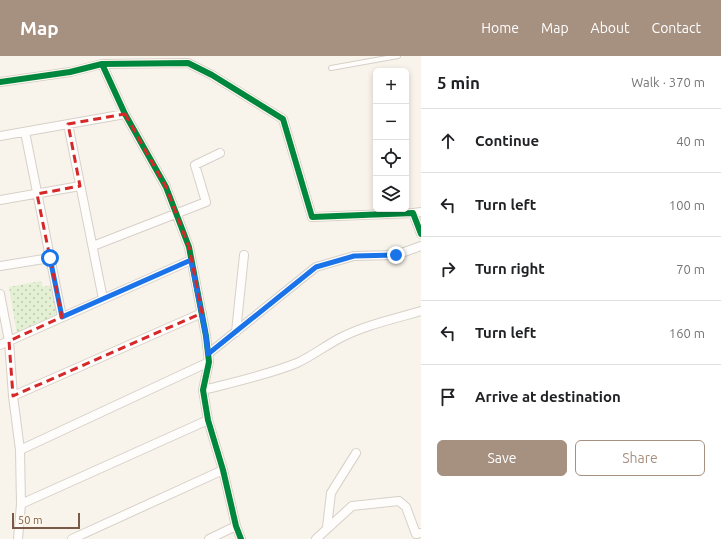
<!DOCTYPE html>
<meta charset="utf-8">
<style>
body{margin:0;font-family:Ubuntu,sans-serif;background:#f2f2f2;color:#202124}
.controls{position:absolute;right:12px;top:12px;display:grid;overflow:hidden;border-radius:6px;box-shadow:0 2px 6px #0003}
.controls button{width:36px;height:36px;display:grid;place-items:center;padding:0;border:0;border-bottom:1px solid #e0e0e0;background:#fff;color:#202124;font:20px sans-serif}
.scale{position:absolute;left:12px;bottom:10px;width:68px;box-sizing:border-box;padding-left:4px;border:2px solid #7a5a47;border-top:0;font-size:11px;line-height:14px;white-space:nowrap;color:#7a5a47;-webkit-text-stroke:3px #fff8ed;paint-order:stroke}
.stop{position:absolute;width:12px;height:12px;margin:-9px;border:3px solid #1a73e8;border-radius:50%;background:#fff}
.stop.end{background:#1a73e8;border-color:#fff;box-shadow:0 1px 4px #0008}
.list{margin:0;padding:0;list-style:none}
h2{display:flex;justify-content:space-between;align-items:center;height:52px;margin:0;padding:0 16px;font-size:17px}
h2 small{font-size:13px;font-weight:400;color:#757577}
.list li{display:grid;grid-template-columns:26px 1fr auto;gap:12px;align-items:center;box-sizing:border-box;height:64px;padding:0 16px;border-top:1px solid #e0e0e0}
.list b{display:block;font-size:15px;white-space:nowrap}
.list em{font-size:13px;font-style:normal;color:#757577}
.actions{display:flex;gap:8px;padding:12px 16px}
.actions a{flex:1;padding:9px 0;border:1px solid #a69080;border-radius:6px;text-align:center;font-size:14px;color:#a69080}
.actions .main{background:#a69080;color:#fff}
.icon{flex:none;width:22px;height:22px;fill:none;stroke:currentColor;stroke-width:2;stroke-linecap:round;stroke-linejoin:round}
.map{position:relative;flex:none;width:421px;height:483px;overflow:hidden}
header{display:flex;align-items:center;gap:24px;box-sizing:border-box;height:56px;padding:0 20px;background:#a69080;color:#fff}
header strong{font-size:19px}
nav{display:flex;gap:22px;margin-inline-start:auto;font-size:14px}
main{display:flex}
aside{flex:1;background:#fff}
.map>svg:first-child{display:block}
.grass{fill:url(#grass-dots)}
.lines{fill:none;stroke-linecap:round;stroke-linejoin:round}
.lane-casing{stroke:#d7d0c8;stroke-width:6}
.street-casing{stroke:#d7d0c8;stroke-width:10}
.lane{stroke:#fefdfc;stroke-width:4}
.street{stroke:#fefdfc;stroke-width:8}
.cycleway-casing{stroke:#fff8ed;stroke-width:8}
.cycleway{stroke:#00873e;stroke-width:6}
.route{stroke:#1a73e8;stroke-width:5}
.marked{fill:none;stroke:#d62828;stroke-width:3;stroke-dasharray:8 5;stroke-linejoin:round}
</style>
<header>
<strong>Map</strong>
<nav><a>Home</a><a>Map</a><a>About</a><a>Contact</a></nav>
</header>
<main>
<div class="map">
<svg width="421" height="483" viewBox="0 0 421 483">
<defs>
<pattern id="grass-dots" width="8" height="8" patternUnits="userSpaceOnUse"><rect width="8" height="8" fill="#e3f0d4"/><path d="M2 2h.1M6 6h.1" fill="none" stroke="#bdc5ae" stroke-width="1.8" stroke-linecap="round"/></pattern>
</defs>
<rect width="100%" height="100%" fill="#f8f4eb"/>
<path class="grass" d="M41 225 43 231 52 229 58 255 55 262 17 278 9 231Z"/>
<g class="lines">
<g class="lane-casing">
<path id="lane" d="M331 12 398 0"/>
</g>
<g class="street-casing">
<path id="street" d="M102 8 125 58 166 131 189 191 206 280 209 306 203 334 208 364 223 414 236 470 241 483
M0 26 70 16 102 8 188 7 212 19 283 63 312 161 413 157 421 178
M68 68 103 243
M25 76 62 261
M0 80 125 58
M0 144 80 130
M413 157 421 156
M93 190 206 146 195 109 220 97
M0 210 50 202
M0 238 9 285 13 340 202 257
M236 276 244 199
M0 289 191 204
M208 298 316 211 354 200 396 199 421 190
M203 334C235 326 267 319 297 307 312 300 325 290 340 282 365 269 394 263 421 255
M13 340 20 394 21 448 18 483
M20 394 209 306
M21 448 208 364
M327 471 331 437 356 397
M72 483 223 414
M209 483 236 470
M316 483 352 450 399 445 406 451 416 478 421 477"/>
</g>
<use href="#lane" class="lane"/>
<use href="#street" class="street"/>
<g class="cycleway-casing">
<path id="cycleway" d="M102 8 125 58 166 131 189 191 206 280 209 306 203 334 208 364 223 414 236 470 241 483
M0 26 70 16 102 8 188 7 212 19 283 63 312 161 413 157 421 178"/>
</g>
<use href="#cycleway" class="cycleway"/>
</g>
<g class="lines">
<path class="route" d="M50 202 62 261 191 204 206 280 208 298 316 211 354 200 396 199"/>
</g>
<path class="marked" d="M125 58 166 131 176 157 189 191 202 257 13 340 9 285 62 261 37 138 80 130 68 68Z"/>
</svg>
<div class="controls">
<button>+</button>
<button>−</button>
<button><svg class="icon" aria-label="locate" viewBox="0 0 24 24"><circle cx="12" cy="12" r="6"/><path d="M12 2v4M12 18v4M2 12h4M18 12h4"/></svg></button>
<button><svg class="icon" aria-label="layers" viewBox="0 0 24 24"><path d="M12 4l9 5-9 5-9-5zM3 14l9 5 9-5"/></svg></button>
</div>
<div class="scale">50 m</div>
<div class="stop" style="left:50px;top:202px"></div>
<div class="stop end" style="left:396px;top:199px"></div>
</div>
<aside>
<h2>5 min<small>Walk · 370 m</small></h2>
<ul class="list">
<li><svg class="icon" aria-label="ahead" viewBox="0 0 24 24"><path d="M12 20V5M6 11l6-6 6 6"/></svg><div><b>Continue</b></div><em>40 m</em></li>
<li><svg class="icon" aria-label="left" viewBox="0 0 24 24"><path d="M17 20v-9H6M10 6l-5 5 5 5"/></svg><div><b>Turn left</b></div><em>100 m</em></li>
<li><svg class="icon" aria-label="right" viewBox="0 0 24 24"><path d="M7 20v-9h11M14 6l5 5-5 5"/></svg><div><b>Turn right</b></div><em>70 m</em></li>
<li><svg class="icon" aria-label="left" viewBox="0 0 24 24"><path d="M17 20v-9H6M10 6l-5 5 5 5"/></svg><div><b>Turn left</b></div><em>160 m</em></li>
<li><svg class="icon" aria-label="arrive" viewBox="0 0 24 24"><path d="M6 21V4h12l-3 4 3 4H6"/></svg><div><b>Arrive at destination</b></div></li>
</ul>
<div class="actions"><a class="main">Save</a><a>Share</a></div>
</aside>
</main>
